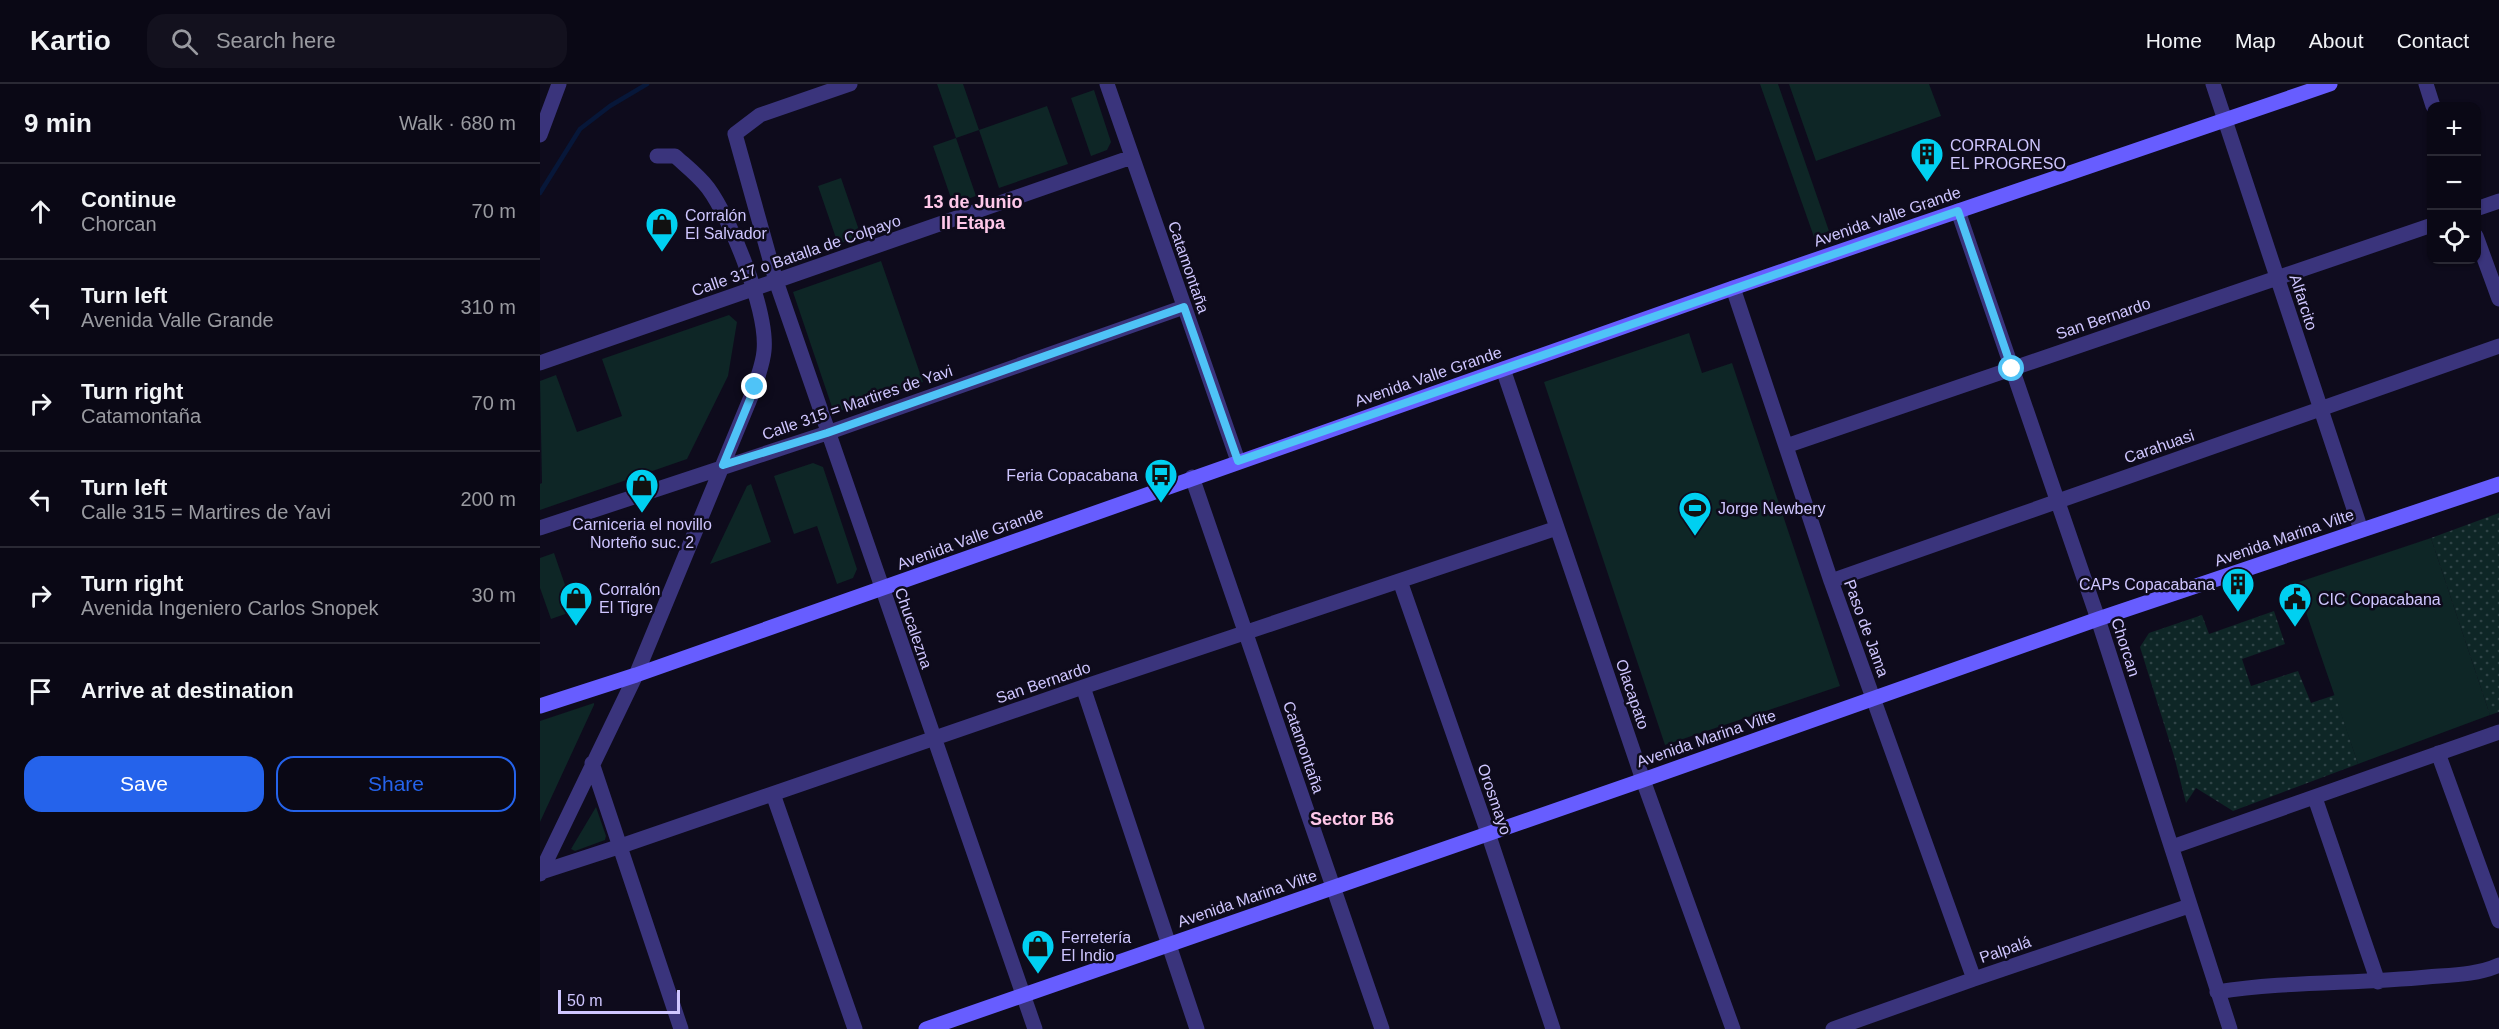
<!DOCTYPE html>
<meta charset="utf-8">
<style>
body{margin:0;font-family:Helvetica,sans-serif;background:#13111e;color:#f1f3f6}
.controls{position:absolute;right:18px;top:18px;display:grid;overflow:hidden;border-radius:12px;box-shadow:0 2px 4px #0004}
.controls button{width:54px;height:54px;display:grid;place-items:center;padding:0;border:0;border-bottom:2px solid #2a2934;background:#0a0815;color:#f1f3f6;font:30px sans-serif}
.scale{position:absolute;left:18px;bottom:15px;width:122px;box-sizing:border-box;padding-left:6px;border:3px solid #cfc6ff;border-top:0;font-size:16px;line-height:21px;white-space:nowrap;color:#cfc6ff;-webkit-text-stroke:4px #0e0b1c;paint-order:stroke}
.stop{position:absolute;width:18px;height:18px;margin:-14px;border:4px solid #4fc3f7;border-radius:50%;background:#fff}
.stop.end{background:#4fc3f7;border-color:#fff;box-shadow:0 2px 6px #0008}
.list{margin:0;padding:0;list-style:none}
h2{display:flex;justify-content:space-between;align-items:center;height:78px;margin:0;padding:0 24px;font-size:26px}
h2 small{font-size:20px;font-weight:400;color:#999aa0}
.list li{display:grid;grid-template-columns:39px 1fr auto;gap:18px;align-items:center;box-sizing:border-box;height:96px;padding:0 24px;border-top:2px solid #2a2934}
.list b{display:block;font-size:22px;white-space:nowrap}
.list p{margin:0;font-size:20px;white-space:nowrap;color:#999aa0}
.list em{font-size:20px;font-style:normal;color:#999aa0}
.actions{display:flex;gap:12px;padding:18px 24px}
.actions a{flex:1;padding:14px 0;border:2px solid #2563eb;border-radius:18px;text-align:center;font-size:21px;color:#2563eb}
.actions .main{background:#2563eb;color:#fff}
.icon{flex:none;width:33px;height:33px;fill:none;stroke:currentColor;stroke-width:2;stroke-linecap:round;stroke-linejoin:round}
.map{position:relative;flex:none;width:1959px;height:945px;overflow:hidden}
header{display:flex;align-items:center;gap:36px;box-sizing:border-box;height:84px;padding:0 30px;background:#0a0815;border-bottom:2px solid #2a2934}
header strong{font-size:28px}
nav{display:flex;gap:33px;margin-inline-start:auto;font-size:21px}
.search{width:420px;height:54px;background:#13111e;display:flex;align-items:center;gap:15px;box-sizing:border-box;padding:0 21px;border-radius:18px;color:#999aa0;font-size:22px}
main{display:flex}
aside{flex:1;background:#0a0815}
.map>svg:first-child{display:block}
.green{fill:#0e2626}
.garden{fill:url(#garden-dots)}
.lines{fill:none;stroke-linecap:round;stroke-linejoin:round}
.stream{stroke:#071739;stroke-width:4.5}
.street{stroke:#3a347c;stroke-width:15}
.secondary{stroke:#675dff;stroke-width:15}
.route{stroke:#4fc3f7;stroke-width:8}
.labels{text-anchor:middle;stroke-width:5;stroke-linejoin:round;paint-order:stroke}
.poi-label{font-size:16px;fill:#cfc6ff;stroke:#0e0b1c;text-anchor:start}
.street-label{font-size:16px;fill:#cfc6ff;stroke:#0e0b1c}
.neighbourhood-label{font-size:18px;font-weight:bold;fill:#ffc8e9;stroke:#0e0b1c}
</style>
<header>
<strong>Kartio</strong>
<div class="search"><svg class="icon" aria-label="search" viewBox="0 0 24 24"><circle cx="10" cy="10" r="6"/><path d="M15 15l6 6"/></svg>Search here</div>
<nav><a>Home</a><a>Map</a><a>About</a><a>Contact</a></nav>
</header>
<main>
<aside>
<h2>9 min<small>Walk · 680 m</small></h2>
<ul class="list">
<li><svg class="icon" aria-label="ahead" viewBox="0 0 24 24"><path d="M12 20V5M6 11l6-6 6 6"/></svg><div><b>Continue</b><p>Chorcan</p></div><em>70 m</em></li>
<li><svg class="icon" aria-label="left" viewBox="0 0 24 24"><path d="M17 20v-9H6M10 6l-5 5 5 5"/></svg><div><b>Turn left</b><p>Avenida Valle Grande</p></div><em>310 m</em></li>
<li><svg class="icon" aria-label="right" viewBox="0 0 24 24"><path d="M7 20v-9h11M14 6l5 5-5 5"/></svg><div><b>Turn right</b><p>Catamontaña</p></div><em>70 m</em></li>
<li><svg class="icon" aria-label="left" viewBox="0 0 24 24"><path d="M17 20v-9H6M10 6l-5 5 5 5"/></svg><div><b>Turn left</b><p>Calle 315 = Martires de Yavi</p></div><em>200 m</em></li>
<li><svg class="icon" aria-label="right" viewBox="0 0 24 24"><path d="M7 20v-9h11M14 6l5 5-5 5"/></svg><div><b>Turn right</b><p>Avenida Ingeniero Carlos Snopek</p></div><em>30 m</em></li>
<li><svg class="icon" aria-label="arrive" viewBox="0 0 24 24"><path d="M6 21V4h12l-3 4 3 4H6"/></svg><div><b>Arrive at destination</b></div></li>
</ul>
<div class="actions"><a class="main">Save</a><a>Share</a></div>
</aside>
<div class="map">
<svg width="1959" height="945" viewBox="0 0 1959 945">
<defs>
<pattern id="garden-dots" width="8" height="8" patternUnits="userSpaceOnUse" patternTransform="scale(1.5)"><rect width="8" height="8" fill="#0e2626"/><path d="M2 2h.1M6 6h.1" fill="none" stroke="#304447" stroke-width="1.8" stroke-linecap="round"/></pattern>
</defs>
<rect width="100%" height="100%" fill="#0e0b1c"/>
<path class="green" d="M397 0H423L439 46 507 22 528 80 459 104 439 46 416 54 436 112 413 120 393 62 416 54Z
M1220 0H1238L1289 147 1274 153Z
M1249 0H1389L1401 32 1276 77Z
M554 6 571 58 567 66 551 72 531 14Z
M301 94 321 152 298 160 278 102Z
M341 177 383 298 294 329 253 208Z
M189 231 197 238 188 292 147 375 0 426V400L2 399 0 297 16 291 37 348 82 332 62 275Z
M1149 249 1162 289 1192 279 1300 602 1125 661 1004 298Z
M273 379 283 383 317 485 313 494 297 500 277 442 254 450 234 392Z
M211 400 231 458 170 480 207 402Z
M1891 454 1950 631 1818 680 1756 499Z
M14 469 34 527 11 535 0 504V474Z
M54 619V621L0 738V637Z
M56 723 66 752 65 756 35 767 31 765Z"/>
<path class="garden" d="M1959 429V628L1950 631 1891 454Z
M1734 527 1745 560 1702 575 1711 602 1758 587 1771 619 1795 611 1818 680 1693 727 1656 704 1646 719 1634 672 1600 563 1609 549 1662 531 1669 550Z"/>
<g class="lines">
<path class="stream" d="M0 109 40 45 70 22 107 0"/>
<path class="street" d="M310 0 220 31 195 50 236 197 495 945
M567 0 698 377
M1673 0 1821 446
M1886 0 1893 22
M0 51 19 0
M1936 125 1959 117
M1418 127 1558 535 1690 945
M1936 152 1959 215
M1193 204 1291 497 1434 895
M0 279 592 73
M963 285 1103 696 1193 945
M1246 362 1892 141
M652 393 842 945
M0 444 287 349 644 223
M860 497 948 749 1013 945
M1291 497 1959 262
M543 603 657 945
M1898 669 1959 837
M52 679 141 945
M233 710 315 945
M1775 714 1838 898
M1632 763 1959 648
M1 788 81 762 543 603 1017 444
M0 790 96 591 215 303C218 291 223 279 224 267 228 228 191 135 168 104 159 92 146 82 135 72H117
M1677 908C1746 897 1817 900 1887 893 1910 891 1937 891 1959 881
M1293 945 1434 895 1649 822"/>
<path class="secondary" d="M0 622 96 591 1193 204 1790 0
M386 945 1103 696 1558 535 1959 400"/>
</g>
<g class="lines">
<path class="route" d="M215 303 183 381 287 349 644 223 698 377 1418 127 1472 285"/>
</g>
<defs>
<g id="building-pin" transform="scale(1.725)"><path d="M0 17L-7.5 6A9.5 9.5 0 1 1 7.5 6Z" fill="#00d0f1" stroke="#0e0b1c"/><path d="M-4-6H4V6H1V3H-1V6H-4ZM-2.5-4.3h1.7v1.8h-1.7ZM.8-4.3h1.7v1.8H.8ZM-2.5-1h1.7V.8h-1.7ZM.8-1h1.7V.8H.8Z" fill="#111"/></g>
<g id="shop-pin" transform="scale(1.725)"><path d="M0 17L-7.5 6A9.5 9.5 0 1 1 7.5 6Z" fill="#00d0f1" stroke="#0e0b1c"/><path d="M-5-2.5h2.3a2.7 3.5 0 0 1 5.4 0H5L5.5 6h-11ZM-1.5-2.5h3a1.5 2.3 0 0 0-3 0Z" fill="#111"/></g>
<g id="bus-pin" transform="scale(1.725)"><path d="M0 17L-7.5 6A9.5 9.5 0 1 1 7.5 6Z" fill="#00d0f1" stroke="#0e0b1c"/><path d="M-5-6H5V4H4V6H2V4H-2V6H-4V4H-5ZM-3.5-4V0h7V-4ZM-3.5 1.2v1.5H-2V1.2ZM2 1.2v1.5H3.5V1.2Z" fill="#111"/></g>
<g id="stadium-pin" transform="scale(1.725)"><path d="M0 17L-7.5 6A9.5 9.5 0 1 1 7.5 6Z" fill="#00d0f1" stroke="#0e0b1c"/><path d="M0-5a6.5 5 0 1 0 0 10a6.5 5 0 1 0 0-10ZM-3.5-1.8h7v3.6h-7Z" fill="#111"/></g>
<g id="civic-pin" transform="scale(1.725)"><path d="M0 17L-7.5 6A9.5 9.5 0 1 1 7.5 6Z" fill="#00d0f1" stroke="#0e0b1c"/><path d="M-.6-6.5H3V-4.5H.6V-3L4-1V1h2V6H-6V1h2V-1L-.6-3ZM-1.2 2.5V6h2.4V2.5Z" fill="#111"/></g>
</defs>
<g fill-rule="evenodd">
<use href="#building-pin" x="1387" y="70"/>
<use href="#shop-pin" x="122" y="140"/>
<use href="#bus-pin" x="621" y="391"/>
<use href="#shop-pin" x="102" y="401"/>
<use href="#stadium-pin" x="1155" y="424"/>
<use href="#building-pin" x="1698" y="500"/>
<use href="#shop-pin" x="36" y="514"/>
<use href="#civic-pin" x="1755" y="515"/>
<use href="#shop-pin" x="498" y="862"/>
</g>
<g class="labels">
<g class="poi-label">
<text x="1410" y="67">CORRALON<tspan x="1410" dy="18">EL PROGRESO</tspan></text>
<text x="145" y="137">Corralón<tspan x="145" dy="18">El Salvador</tspan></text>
<text x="598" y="397" text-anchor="end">Feria Copacabana</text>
<text x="1178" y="430">Jorge Newbery</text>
<text x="102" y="446" text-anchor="middle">Carniceria el novillo<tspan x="102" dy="18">Norteño suc. 2</tspan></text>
<text x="1675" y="506" text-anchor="end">CAPs Copacabana</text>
<text x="59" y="511">Corralón<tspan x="59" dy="18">El Tigre</tspan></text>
<text x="1778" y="521">CIC Copacabana</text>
<text x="521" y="859">Ferretería<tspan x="521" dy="18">El Indio</tspan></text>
</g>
<g class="street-label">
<text transform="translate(1347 132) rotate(-19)" y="6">Avenida Valle Grande</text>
<text transform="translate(256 171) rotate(-19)" y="6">Calle 317 o Batalla de Colpayo</text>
<text transform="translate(649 183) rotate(71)" y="6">Catamontaña</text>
<text transform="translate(1764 218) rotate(72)" y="6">Alfarcito</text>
<text transform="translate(1563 234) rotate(-19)" y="6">San Bernardo</text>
<text transform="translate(888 292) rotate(-19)" y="6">Avenida Valle Grande</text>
<text transform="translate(317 318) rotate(-19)" y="6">Calle 315 = Martires de Yavi</text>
<text transform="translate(1619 362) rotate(-19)" y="6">Carahuasi</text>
<text transform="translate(1744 453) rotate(-19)" y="6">Avenida Marina Vilte</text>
<text transform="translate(430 454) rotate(-20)" y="6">Avenida Valle Grande</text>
<text transform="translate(374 544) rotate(71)" y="6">Chucalezna</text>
<text transform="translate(1327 544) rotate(70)" y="6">Paso de Jama</text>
<text transform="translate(1586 563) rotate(72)" y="6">Chorcan</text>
<text transform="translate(503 598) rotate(-19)" y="6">San Bernardo</text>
<text transform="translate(1093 610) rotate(71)" y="6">Olacapato</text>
<text transform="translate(1166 654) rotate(-19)" y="6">Avenida Marina Vilte</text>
<text transform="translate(764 663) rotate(71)" y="6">Catamontaña</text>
<text transform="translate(955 715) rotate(71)" y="6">Orosmayo</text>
<text transform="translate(707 814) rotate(-19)" y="6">Avenida Marina Vilte</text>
<text transform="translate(1465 865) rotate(-19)" y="6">Palpalá</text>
</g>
<g class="neighbourhood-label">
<text x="433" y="124">13 de Junio<tspan x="433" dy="21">II Etapa</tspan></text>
<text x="812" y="741">Sector B6</text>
</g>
</g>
</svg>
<div class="controls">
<button>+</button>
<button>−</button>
<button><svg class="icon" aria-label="locate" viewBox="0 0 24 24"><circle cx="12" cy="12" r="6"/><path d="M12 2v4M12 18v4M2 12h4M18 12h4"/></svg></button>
</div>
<div class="scale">50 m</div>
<div class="stop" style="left:1472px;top:285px"></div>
<div class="stop end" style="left:215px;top:303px"></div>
</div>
</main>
